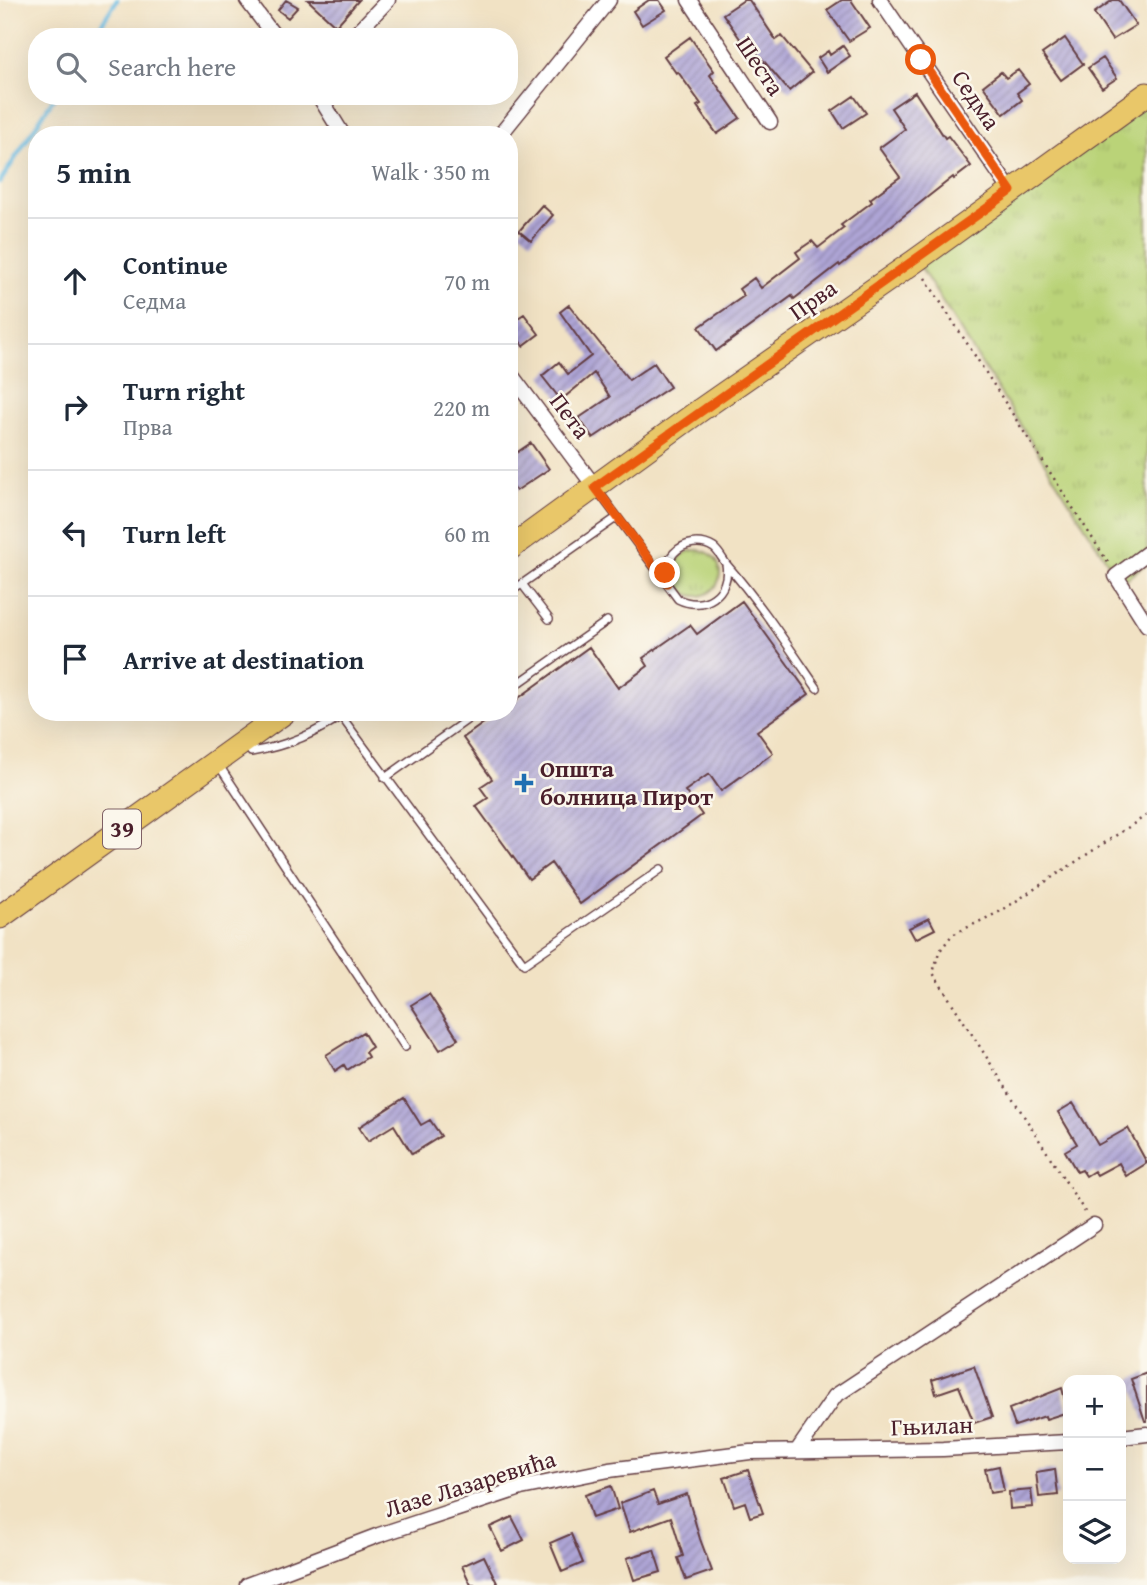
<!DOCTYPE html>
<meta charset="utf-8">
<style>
body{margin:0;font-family:"Gentium Book Plus",serif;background:#f2f2f3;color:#1f2937}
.controls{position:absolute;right:21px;bottom:21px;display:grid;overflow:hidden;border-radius:14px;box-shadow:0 7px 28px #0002}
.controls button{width:63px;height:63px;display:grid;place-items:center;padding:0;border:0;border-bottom:2px solid #e0e1e3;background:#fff;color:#1f2937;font:35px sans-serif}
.stop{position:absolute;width:21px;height:21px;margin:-16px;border:5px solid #ea580c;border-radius:50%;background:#fff}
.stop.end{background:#ea580c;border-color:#fff;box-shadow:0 2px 7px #0008}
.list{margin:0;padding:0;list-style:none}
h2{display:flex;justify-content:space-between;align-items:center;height:91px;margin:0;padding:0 28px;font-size:30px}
h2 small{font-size:23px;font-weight:400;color:#747a83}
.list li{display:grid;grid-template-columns:46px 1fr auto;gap:21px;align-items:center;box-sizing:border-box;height:126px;padding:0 28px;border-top:2px solid #e0e1e3}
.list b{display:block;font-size:26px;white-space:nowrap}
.list p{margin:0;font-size:23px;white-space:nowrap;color:#747a83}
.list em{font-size:23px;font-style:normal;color:#747a83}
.icon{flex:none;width:38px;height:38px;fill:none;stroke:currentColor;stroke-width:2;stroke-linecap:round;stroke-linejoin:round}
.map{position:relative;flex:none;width:1147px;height:1585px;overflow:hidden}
.search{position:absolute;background:#fff;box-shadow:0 7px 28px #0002;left:28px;top:28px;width:490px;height:77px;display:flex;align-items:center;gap:18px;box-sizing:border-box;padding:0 24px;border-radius:28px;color:#747a83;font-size:26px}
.panel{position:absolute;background:#fff;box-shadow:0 7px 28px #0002;left:28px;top:126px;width:490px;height:595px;border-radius:28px}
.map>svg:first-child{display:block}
.grass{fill:url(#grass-tufts);stroke:#827952;stroke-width:2}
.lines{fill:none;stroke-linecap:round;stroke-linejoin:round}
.stream{stroke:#69bce4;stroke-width:4.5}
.building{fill:url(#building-hatch)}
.lane-casing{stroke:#633c42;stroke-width:10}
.street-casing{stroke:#633c42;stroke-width:17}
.primary-casing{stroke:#633c42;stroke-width:25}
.path{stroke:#633c42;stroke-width:2.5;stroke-dasharray:2 5;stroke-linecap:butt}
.lane{stroke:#fff;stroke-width:7}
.street{stroke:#fff;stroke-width:14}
.primary{stroke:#e9c769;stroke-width:23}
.route{stroke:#ea580c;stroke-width:9}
.poi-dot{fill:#1f6fb2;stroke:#fbf7ec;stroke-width:2.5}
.labels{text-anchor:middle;stroke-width:5;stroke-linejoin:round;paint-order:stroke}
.shield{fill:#fbf7ec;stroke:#7f6065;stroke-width:2}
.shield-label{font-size:23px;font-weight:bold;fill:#4a1f2b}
.street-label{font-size:24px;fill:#4a1f2b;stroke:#fbf7ec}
.poi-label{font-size:24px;font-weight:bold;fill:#4a1f2b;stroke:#fbf7ec;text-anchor:start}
</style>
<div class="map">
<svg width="1147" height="1585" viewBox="0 0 1147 1585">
<defs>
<pattern id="grass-tufts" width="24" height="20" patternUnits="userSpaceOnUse" patternTransform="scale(1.75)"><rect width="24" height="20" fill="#bad378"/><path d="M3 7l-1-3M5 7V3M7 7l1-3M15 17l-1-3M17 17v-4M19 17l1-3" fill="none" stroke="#a1b568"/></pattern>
<pattern id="building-hatch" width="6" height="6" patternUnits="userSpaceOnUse" patternTransform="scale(1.75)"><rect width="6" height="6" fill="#aea5d6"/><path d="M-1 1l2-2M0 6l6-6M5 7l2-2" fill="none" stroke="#9086ae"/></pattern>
</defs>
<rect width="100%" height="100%" fill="#fbf7ec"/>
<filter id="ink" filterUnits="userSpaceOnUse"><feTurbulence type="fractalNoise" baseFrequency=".0143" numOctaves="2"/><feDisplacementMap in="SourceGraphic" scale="14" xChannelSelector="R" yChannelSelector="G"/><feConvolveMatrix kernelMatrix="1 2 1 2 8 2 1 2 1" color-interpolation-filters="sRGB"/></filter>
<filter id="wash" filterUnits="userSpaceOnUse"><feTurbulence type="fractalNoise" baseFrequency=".00686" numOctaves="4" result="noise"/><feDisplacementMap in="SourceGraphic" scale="28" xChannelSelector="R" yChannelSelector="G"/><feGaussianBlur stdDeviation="1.57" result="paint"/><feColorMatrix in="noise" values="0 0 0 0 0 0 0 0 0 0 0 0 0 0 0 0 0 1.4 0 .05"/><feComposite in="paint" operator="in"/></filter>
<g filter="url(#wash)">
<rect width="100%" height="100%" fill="#f1e2c4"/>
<path class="grass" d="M1147 88V563L1121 583 915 259Z
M674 573a23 23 0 1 1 46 0a23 23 0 1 1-46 0Z"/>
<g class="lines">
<path class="stream" d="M93 37 117 0
M0 182 55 96"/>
</g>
<g id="blocks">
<path class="building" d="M286 0 298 7 288 18 278 10Z
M308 0H359L336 26Z
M649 0H659L666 10 642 25 633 11Z
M744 0H749L776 40 782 36 812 72 789 91 747 41 743 43 723 14Z
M842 0H851L870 28 849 41 827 10Z
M1113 0H1119L1136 25 1112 40 1094 13Z
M690 37 714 71 710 75 740 118 717 134 697 106 701 104 678 72 676 73 664 56Z
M1065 38 1083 64 1061 80 1042 54Z
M843 46 850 56 827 72 818 58 828 51 830 55Z
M1103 58 1117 78 1102 88 1088 68Z
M1018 70 1029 84 1017 93 1022 100 1004 114 983 86 1001 72 1006 78Z
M915 92 945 138 948 136 971 166 954 179 953 177 840 266 839 264 794 299 792 296 716 351 699 327 744 296 739 289 754 278 761 288 800 258 796 252 812 241 818 248 844 228 841 225 872 202 870 199 900 177 879 148 905 129 891 108Z
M854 96 866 113 843 128 832 111Z
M542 205 553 215 531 241 519 231Z
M569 305 629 380 654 363 670 387 593 438 579 418 610 397 594 373 561 400 542 376 559 362 568 374 591 356 560 312Z
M524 314 539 334 523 346 509 324Z
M531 443 549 469 516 491 509 481V458Z
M742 601 809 694 757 731 773 753 721 791 709 774 685 791 702 815 580 904 551 863 529 879 476 806 488 798 480 787 492 779 463 738 499 712H509V705L589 647 618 688 648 666 643 658 690 625 697 634Z
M929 918 935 929 915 939 909 928Z
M429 994 458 1039 440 1050 411 1005Z
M363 1032 372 1047 365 1052 368 1057 347 1070 344 1065 335 1071 326 1055Z
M404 1098 421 1125 430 1120 441 1136 412 1154 394 1125 368 1141 359 1127Z
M1073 1103 1098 1145 1128 1128 1147 1163 1126 1176 1119 1163 1097 1175 1094 1171 1086 1176 1082 1170 1077 1172 1065 1151 1077 1144 1058 1112Z
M974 1366 992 1417 974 1423 959 1386 936 1394 932 1380Z
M1147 1373V1421H1145L1131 1379Z
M1062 1388 1068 1412 1046 1419 1045 1416 1015 1426 1009 1409Z
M999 1466 1004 1491 990 1493 985 1469Z
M1055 1469 1058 1495 1039 1497 1036 1472Z
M748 1470 763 1513 750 1517 745 1502 734 1506 724 1478Z
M611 1486 618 1509 592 1518 585 1495Z
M1031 1490 1033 1507 1010 1509 1009 1492Z
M653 1491 658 1504 687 1494 700 1539 712 1571 686 1580 678 1558 683 1556 671 1517 630 1532 620 1503Z
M512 1517 524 1540 502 1551 490 1527Z
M571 1534 583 1563 562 1572 550 1543Z
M654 1550 661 1572 634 1580 627 1558Z
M484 1556 498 1585H471L462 1566Z"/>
</g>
</g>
<g filter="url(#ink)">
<use href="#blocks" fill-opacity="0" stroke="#633c42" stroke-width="2"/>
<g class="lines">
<g class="lane-casing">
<path id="lane" d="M598 491 678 599C704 612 731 594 726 564
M667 583C665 572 666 561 674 553 684 542 701 540 714 548 720 553 722 559 727 565 760 603 788 646 817 688
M522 584 549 619
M509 593 616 518
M509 690 607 621
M341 716 524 964 661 869
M247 745 251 752C287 746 317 734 346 712
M218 764 405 1047
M385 778 478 712"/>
</g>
<g class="street-casing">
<path id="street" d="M247 0 275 37
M689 0 770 122
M880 0 1011 191
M353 37 388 0
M319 96 343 135
M500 135 609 0
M509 372 595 487
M1147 553 1116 576 1147 625
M1121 1437 1147 1434
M797 1451 835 1396 1094 1225
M247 1585 379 1535 521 1488 609 1470 750 1452 943 1449 1068 1442"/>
</g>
<g class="primary-casing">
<path id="primary" d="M509 549 699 411 915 261 1147 94
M0 917 285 712"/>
</g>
<path class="path" d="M925 278 1109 564
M1085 1212 933 973 939 952 952 935 1001 911 1147 815"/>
<use href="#lane" class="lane"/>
<use href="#street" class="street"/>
<use href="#primary" class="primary"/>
</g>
</g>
<g class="lines" filter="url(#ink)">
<path class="route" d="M665 573 667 583 595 487 1011 191 921 60"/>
</g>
<path class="poi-dot" d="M520.5 772.5h7v7h7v7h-7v7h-7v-7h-7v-7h7z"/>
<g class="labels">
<rect class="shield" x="103" y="809.5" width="38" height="39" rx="5"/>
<g class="shield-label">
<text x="122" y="837">39</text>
</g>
<g class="street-label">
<text transform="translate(760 66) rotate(56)" y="8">Шеста</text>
<text transform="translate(976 100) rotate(56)" y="8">Седма</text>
<text transform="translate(813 300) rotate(-35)" y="8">Прва</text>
<text transform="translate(570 416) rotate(53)" y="8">Пета</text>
<text transform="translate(932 1426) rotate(-2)" y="8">Гњилан</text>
<text transform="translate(470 1484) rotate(-17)" y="8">Лазе Лазаревића</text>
</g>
<g class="poi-label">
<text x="540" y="777">Општа<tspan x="540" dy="28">болница Пирот</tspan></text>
</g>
</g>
</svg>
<div class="controls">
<button>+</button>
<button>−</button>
<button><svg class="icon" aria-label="layers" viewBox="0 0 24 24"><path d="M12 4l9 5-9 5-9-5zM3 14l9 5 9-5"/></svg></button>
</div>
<div class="stop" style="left:921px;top:60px"></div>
<div class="stop end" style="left:665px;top:573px"></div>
<div class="search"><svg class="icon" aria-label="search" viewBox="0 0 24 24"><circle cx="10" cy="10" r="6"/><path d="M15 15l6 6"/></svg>Search here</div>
<section class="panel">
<h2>5 min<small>Walk · 350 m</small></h2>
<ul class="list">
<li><svg class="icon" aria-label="ahead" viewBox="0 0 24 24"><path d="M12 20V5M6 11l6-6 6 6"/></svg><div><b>Continue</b><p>Седма</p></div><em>70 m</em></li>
<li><svg class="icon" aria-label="right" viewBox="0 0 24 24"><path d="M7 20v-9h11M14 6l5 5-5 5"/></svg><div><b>Turn right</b><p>Прва</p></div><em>220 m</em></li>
<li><svg class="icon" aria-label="left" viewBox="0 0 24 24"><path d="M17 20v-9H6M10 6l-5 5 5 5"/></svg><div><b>Turn left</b></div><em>60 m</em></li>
<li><svg class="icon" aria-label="arrive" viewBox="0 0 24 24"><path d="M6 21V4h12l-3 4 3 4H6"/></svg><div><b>Arrive at destination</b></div></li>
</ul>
</section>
</div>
